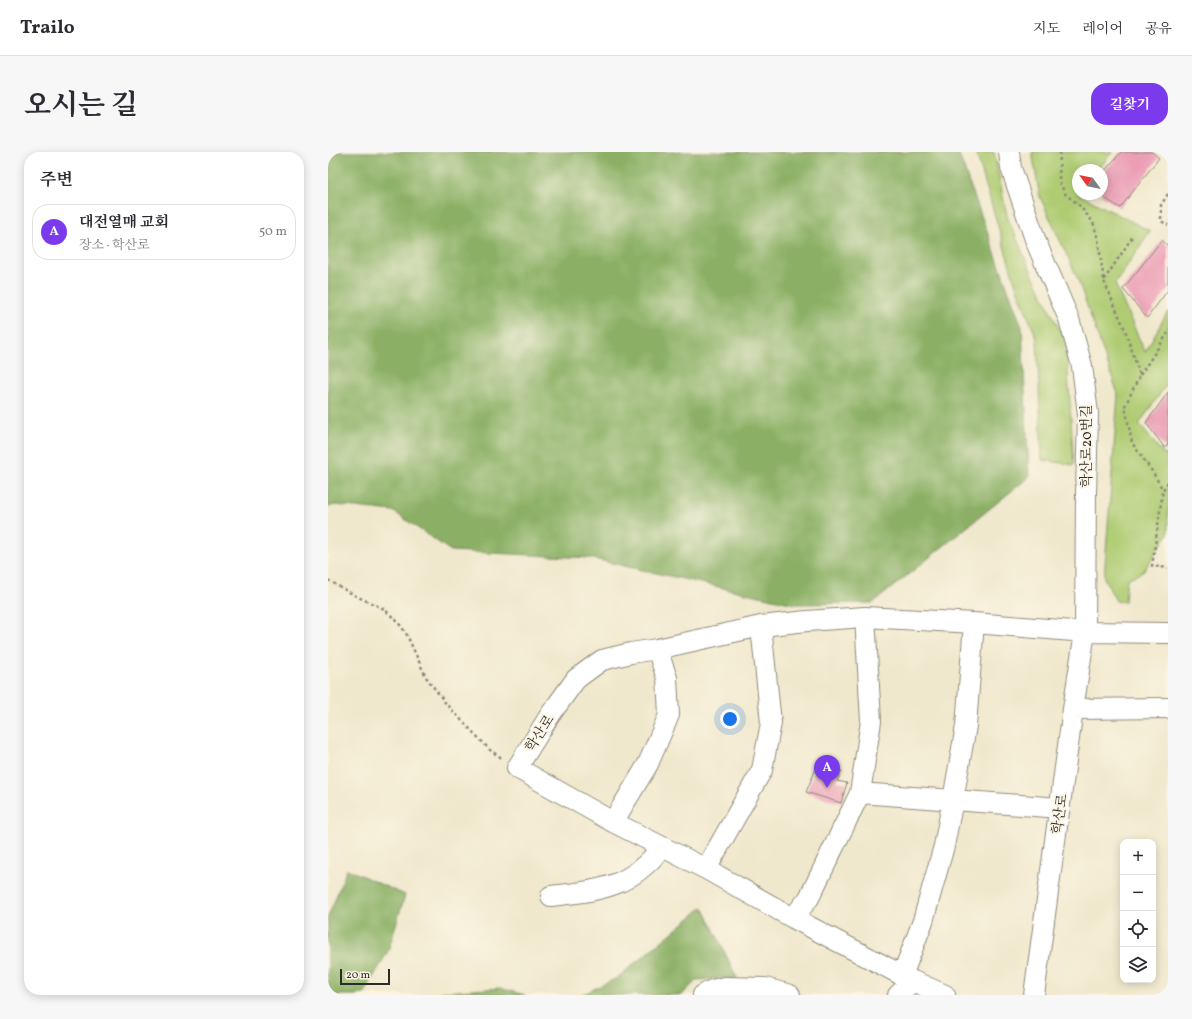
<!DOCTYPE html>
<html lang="ko">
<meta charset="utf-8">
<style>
body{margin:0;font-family:Vollkorn,"Noto Serif KR",serif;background:#f7f7f7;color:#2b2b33}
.controls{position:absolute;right:12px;bottom:12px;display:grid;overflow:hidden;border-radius:8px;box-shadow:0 2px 10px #0003}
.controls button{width:36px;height:36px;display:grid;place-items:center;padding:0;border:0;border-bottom:1px solid #e1e1e2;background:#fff;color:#2b2b33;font:20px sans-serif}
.compass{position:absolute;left:744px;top:12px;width:36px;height:36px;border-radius:50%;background:#fff;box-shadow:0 2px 10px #0003;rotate:303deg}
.scale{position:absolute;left:12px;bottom:10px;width:50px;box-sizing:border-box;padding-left:4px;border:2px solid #2b2b2b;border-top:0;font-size:11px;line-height:14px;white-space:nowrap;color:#2b2b2b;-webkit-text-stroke:3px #fcf5e5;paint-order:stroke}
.you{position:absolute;left:402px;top:567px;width:14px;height:14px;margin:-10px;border:3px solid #fff;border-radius:50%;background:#1a73e8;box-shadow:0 0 0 6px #1a73e833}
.badge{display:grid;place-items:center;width:26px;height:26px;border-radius:50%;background:#7c3aed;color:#fff;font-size:13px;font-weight:700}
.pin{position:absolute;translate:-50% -33px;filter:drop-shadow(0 1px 2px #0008)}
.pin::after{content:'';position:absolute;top:21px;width:14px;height:12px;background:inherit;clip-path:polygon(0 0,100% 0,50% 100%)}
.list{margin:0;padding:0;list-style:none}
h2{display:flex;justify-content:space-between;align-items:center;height:52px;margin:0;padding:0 16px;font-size:17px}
h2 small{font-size:13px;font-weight:400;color:#7c7c81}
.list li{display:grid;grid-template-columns:26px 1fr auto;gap:12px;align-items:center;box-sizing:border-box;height:56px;margin:0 8px 8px;padding:0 8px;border:1px solid #e1e1e2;border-radius:16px}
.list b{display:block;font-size:15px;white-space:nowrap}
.list p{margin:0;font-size:13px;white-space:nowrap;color:#7c7c81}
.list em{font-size:13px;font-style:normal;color:#7c7c81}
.icon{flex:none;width:22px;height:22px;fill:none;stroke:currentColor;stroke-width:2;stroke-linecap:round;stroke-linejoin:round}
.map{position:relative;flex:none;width:840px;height:843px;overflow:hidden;border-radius:16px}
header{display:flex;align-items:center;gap:24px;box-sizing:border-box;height:56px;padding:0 20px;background:#fff;border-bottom:1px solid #e1e1e2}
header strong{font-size:19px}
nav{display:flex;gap:22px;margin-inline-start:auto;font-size:14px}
.intro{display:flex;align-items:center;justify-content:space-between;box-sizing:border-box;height:96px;padding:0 24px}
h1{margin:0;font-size:28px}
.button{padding:10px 18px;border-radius:16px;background:#7c3aed;color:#fff;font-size:14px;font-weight:700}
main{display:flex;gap:24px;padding:0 24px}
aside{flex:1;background:#fff;border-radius:16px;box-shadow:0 2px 10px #0003}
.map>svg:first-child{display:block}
.green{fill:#afcc73;stroke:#6d7c4f}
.forest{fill:#8bb065;stroke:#5b6e48}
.building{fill:#eb9eb6}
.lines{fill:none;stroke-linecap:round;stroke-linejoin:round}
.street-casing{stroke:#8e8a7c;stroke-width:22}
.path{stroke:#8e8a7c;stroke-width:2.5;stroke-dasharray:3 3;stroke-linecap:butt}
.street{stroke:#fff;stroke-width:20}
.labels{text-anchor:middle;stroke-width:4;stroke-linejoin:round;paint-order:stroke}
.street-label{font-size:14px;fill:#2b2b2b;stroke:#fcf5e5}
</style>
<header>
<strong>Trailo</strong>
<nav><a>지도</a><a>레이어</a><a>공유</a></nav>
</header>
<div class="intro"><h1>오시는 길</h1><a class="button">길찾기</a></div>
<main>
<aside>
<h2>주변<small></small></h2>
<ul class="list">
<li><span class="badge">A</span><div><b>대전열매 교회</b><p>장소 · 학산로</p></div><em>50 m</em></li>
</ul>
</aside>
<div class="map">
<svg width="840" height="843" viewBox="0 0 840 843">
<rect width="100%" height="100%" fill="#fcf5e5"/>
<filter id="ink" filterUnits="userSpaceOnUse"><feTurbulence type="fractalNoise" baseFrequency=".025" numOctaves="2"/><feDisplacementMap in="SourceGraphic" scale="8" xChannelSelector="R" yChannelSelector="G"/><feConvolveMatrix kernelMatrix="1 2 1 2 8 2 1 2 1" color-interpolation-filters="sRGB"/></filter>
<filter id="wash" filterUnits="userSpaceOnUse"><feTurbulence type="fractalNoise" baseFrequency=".012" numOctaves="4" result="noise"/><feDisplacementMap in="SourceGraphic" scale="16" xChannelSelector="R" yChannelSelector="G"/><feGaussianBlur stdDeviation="0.9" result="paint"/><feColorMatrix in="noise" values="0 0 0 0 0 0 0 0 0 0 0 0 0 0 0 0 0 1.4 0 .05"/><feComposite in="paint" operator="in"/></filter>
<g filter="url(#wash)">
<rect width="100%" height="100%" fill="#f0e8cc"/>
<path class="green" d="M648 0H666L679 64 699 111 738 191 746 313 714 308 709 187 687 131Z
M704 0H784L770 18H750V42L822 79 787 132 817 200 840 159V230L811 272 837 304 840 300V382L815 420 799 427 797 450 788 449 776 426 790 242 749 125 712 45Z"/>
<path class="forest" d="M0 0H630L694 175 701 325 545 451 467 452 261 406 123 399 65 359 7 353 0 355Z
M19 717 77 743 60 799 36 842 27 843H0V765Z
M375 755 409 826 369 828 354 843H253L289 826Z
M172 836 197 843H110L113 840Z"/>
<g id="blocks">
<path class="building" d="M793 0H824L831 6 792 56 771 42H774V22Z
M834 88 840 94V138L819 166 795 137Z
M840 240V292L837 296 818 271Z
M489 614 514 619 509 629 519 631 513 651 478 640Z"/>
</g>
</g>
<g filter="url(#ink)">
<use href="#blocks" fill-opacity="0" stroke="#8e8a7c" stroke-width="1"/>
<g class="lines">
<g class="street-casing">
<path id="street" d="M681 0 683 16 708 90 741 167 754 214 760 262 758 342 757 480 745 557 706 843
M745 557 840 556
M532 641 732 656
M285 670 320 612 341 563 339 526 329 497
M378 717 434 618 443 571 433 474
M223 744C272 738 301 737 334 695
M465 766 481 746 532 641 543 569 537 465
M574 824 595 769 616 694 625 648 638 574 646 471
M375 843 384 838 397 835 437 836 462 843
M570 843 585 829
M617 843 585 829 465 766 378 717 285 670 189 616 222 563 248 527 274 508 303 501 329 497 433 474 479 469 537 465 646 471 757 480 840 481"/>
</g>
<path class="path" d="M732 0 731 29 738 43 750 52 765 70 770 87 776 129 797 178 812 223 797 254 804 291 824 319 835 338
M840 42 833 53V69L840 73
M776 128 805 84
M812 223 840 181
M840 330 835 338 824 414 840 416
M0 428 26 443 56 457 69 469 78 481 98 525 119 553 162 598 175 607"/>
<use href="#street" class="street"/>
</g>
</g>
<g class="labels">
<g class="street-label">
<text transform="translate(758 294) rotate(-90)" y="5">학산로20번길</text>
<text transform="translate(211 581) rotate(-57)" y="5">학산로</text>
<text transform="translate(731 662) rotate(-82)" y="5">학산로</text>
</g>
</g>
</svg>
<div class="controls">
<button>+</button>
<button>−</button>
<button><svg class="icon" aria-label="locate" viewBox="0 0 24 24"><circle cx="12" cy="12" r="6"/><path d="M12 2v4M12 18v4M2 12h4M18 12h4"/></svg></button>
<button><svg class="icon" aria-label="layers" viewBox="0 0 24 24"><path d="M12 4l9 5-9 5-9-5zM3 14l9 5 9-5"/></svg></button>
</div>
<svg class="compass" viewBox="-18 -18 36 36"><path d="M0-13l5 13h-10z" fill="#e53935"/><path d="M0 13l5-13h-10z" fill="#7c7c81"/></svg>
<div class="scale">20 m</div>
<div class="you"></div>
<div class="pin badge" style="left:499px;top:636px">A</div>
</div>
</main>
